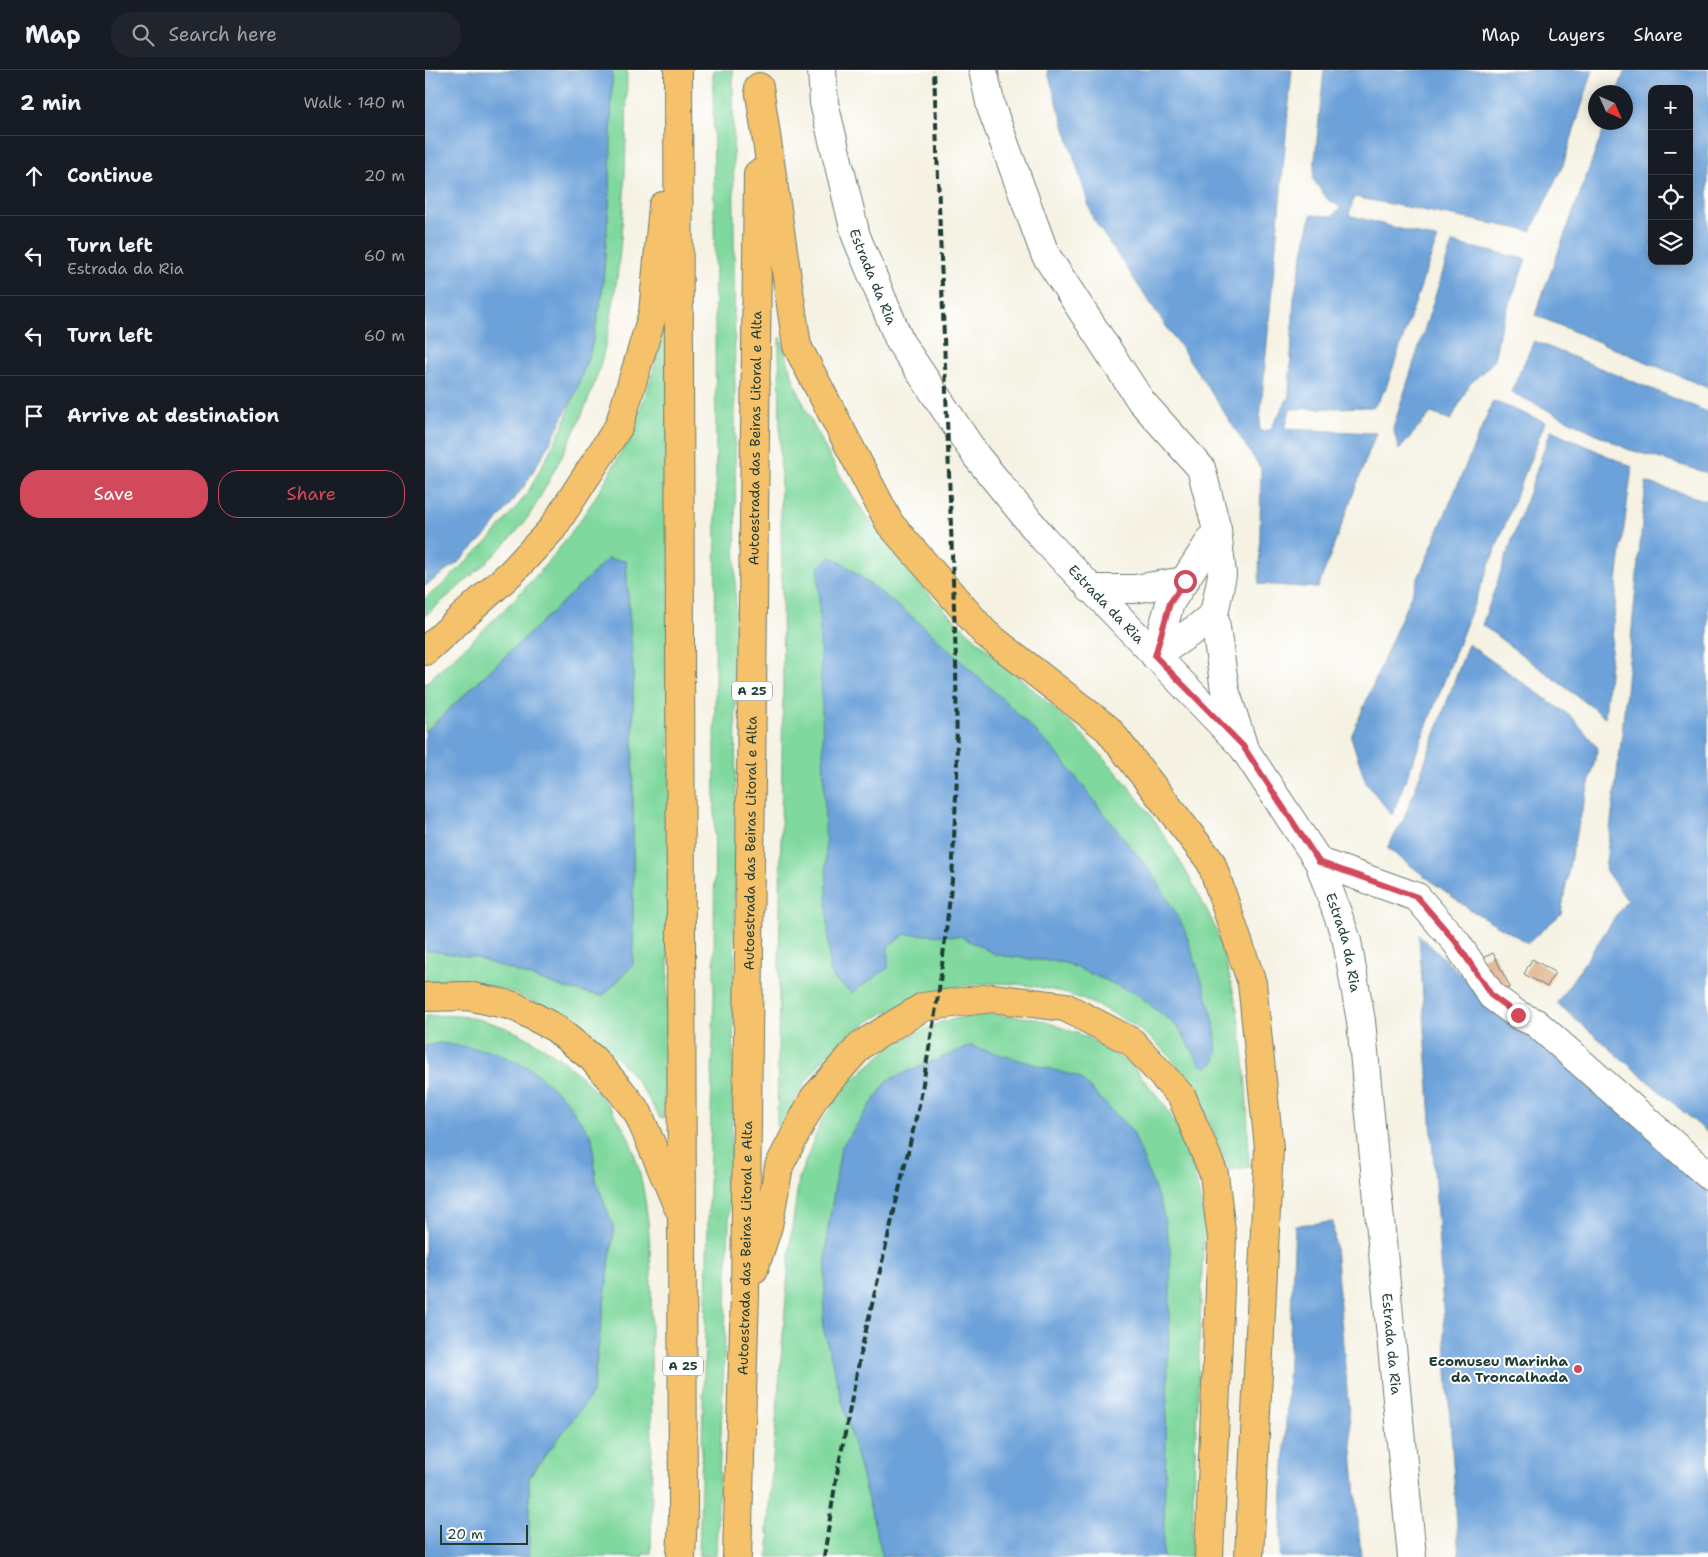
<!DOCTYPE html>
<meta charset="utf-8">
<style>
body{margin:0;font-family:"Shantell Sans",sans-serif;background:#20242c;color:#f1f3f6}
.controls{position:absolute;right:15px;top:15px;display:grid;overflow:hidden;border-radius:10px;box-shadow:0 2px 12px #0003}
.controls button{width:45px;height:45px;display:grid;place-items:center;padding:0;border:0;border-bottom:1px solid #363941;background:#171b24;color:#f1f3f6;font:25px sans-serif}
.compass{position:absolute;left:1163px;top:15px;width:45px;height:45px;border-radius:50%;background:#171b24;box-shadow:0 2px 12px #0003;rotate:135deg}
.scale{position:absolute;left:15px;bottom:12px;width:88px;box-sizing:border-box;padding-left:5px;border:2px solid #1f3d34;border-top:0;font-size:14px;line-height:18px;white-space:nowrap;color:#1f3d34;-webkit-text-stroke:4px #fff;paint-order:stroke}
.stop{position:absolute;width:15px;height:15px;margin:-11px;border:4px solid #d1495b;border-radius:50%;background:#fff}
.stop.end{background:#d1495b;border-color:#fff;box-shadow:0 1px 5px #0008}
.list{margin:0;padding:0;list-style:none}
h2{display:flex;justify-content:space-between;align-items:center;height:65px;margin:0;padding:0 20px;font-size:21px}
h2 small{font-size:16px;font-weight:400;color:#9ea1a6}
.list li{display:grid;grid-template-columns:32px 1fr auto;gap:15px;align-items:center;box-sizing:border-box;height:80px;padding:0 20px;border-top:1px solid #363941}
.list b{display:block;font-size:19px;white-space:nowrap}
.list p{margin:0;font-size:16px;white-space:nowrap;color:#9ea1a6}
.list em{font-size:16px;font-style:normal;color:#9ea1a6}
.actions{display:flex;gap:10px;padding:15px 20px}
.actions a{flex:1;padding:11px 0;border:1px solid #d1495b;border-radius:20px;text-align:center;font-size:18px;color:#d1495b}
.actions .main{background:#d1495b;color:#fff}
.icon{flex:none;width:28px;height:28px;fill:none;stroke:currentColor;stroke-width:2;stroke-linecap:round;stroke-linejoin:round}
.map{position:relative;flex:none;width:1283px;height:1487px;overflow:hidden}
header{display:flex;align-items:center;gap:30px;box-sizing:border-box;height:70px;padding:0 25px;background:#171b24;border-bottom:1px solid #363941}
header strong{font-size:24px}
nav{display:flex;gap:28px;margin-inline-start:auto;font-size:18px}
.search{width:350px;height:45px;background:#20242c;display:flex;align-items:center;gap:12px;box-sizing:border-box;padding:0 18px;border-radius:20px;color:#9ea1a6;font-size:19px}
main{display:flex}
aside{flex:1;background:#171b24}
.map>svg:first-child{display:block}
.green{fill:#7fd89d;stroke:#4f8a68;fill-rule:evenodd}
.water{fill:#6ca1d9;stroke:#466f86;fill-rule:evenodd}
.building{fill:#e2b793}
.lines{fill:none;stroke-linecap:round;stroke-linejoin:round}
.minor-casing{stroke:#6a7c71;stroke-width:30}
.highway-casing{stroke:#6a7c71;stroke-width:30}
.minor{stroke:#fff;stroke-width:28}
.highway{stroke:#f5c16b;stroke-width:28}
.rail{stroke:#1f3d34;stroke-width:4;stroke-dasharray:8 4;stroke-linecap:butt}
.route{stroke:#d1495b;stroke-width:6}
.poi-dot{fill:#d1495b;stroke:#fff;stroke-width:2}
.labels{text-anchor:middle;stroke-width:4;stroke-linejoin:round;paint-order:stroke}
.shield{fill:#fff;stroke:#627771;stroke-width:1}
.shield-label{font-size:12px;font-weight:bold;fill:#1f3d34}
.street-label{font-size:14px;fill:#1f3d34;stroke:#fff}
.poi-label{font-size:14px;font-weight:bold;fill:#1f3d34;stroke:#fff;text-anchor:end}
</style>
<header>
<strong>Map</strong>
<div class="search"><svg class="icon" aria-label="search" viewBox="0 0 24 24"><circle cx="10" cy="10" r="6"/><path d="M15 15l6 6"/></svg>Search here</div>
<nav><a>Map</a><a>Layers</a><a>Share</a></nav>
</header>
<main>
<aside>
<h2>2 min<small>Walk · 140 m</small></h2>
<ul class="list">
<li><svg class="icon" aria-label="ahead" viewBox="0 0 24 24"><path d="M12 20V5M6 11l6-6 6 6"/></svg><div><b>Continue</b></div><em>20 m</em></li>
<li><svg class="icon" aria-label="left" viewBox="0 0 24 24"><path d="M17 20v-9H6M10 6l-5 5 5 5"/></svg><div><b>Turn left</b><p>Estrada da Ria</p></div><em>60 m</em></li>
<li><svg class="icon" aria-label="left" viewBox="0 0 24 24"><path d="M17 20v-9H6M10 6l-5 5 5 5"/></svg><div><b>Turn left</b></div><em>60 m</em></li>
<li><svg class="icon" aria-label="arrive" viewBox="0 0 24 24"><path d="M6 21V4h12l-3 4 3 4H6"/></svg><div><b>Arrive at destination</b></div></li>
</ul>
<div class="actions"><a class="main">Save</a><a>Share</a></div>
</aside>
<div class="map">
<svg width="1283" height="1487" viewBox="0 0 1283 1487">
<rect width="100%" height="100%" fill="#fff"/>
<filter id="ink" filterUnits="userSpaceOnUse"><feTurbulence type="fractalNoise" baseFrequency=".02" numOctaves="2"/><feDisplacementMap in="SourceGraphic" scale="10" xChannelSelector="R" yChannelSelector="G"/><feConvolveMatrix kernelMatrix="1 2 1 2 8 2 1 2 1" color-interpolation-filters="sRGB"/></filter>
<filter id="wash" filterUnits="userSpaceOnUse"><feTurbulence type="fractalNoise" baseFrequency=".0096" numOctaves="4" result="noise"/><feDisplacementMap in="SourceGraphic" scale="20" xChannelSelector="R" yChannelSelector="G"/><feGaussianBlur stdDeviation="1.12" result="paint"/><feColorMatrix in="noise" values="0 0 0 0 0 0 0 0 0 0 0 0 0 0 0 0 0 1.4 0 .05"/><feComposite in="paint" operator="in"/></filter>
<g filter="url(#wash)">
<rect width="100%" height="100%" fill="#f5f2e3"/>
<path class="green" d="M187 0H202C201 93 200 199 177 289 167 327 149 363 131 397 120 418 109 441 94 459 66 491 32 518 0 546V528L15 517 67 467 102 424 138 356 151 321 166 279 177 225 185 121Z
M288 0H308C310 336 313 672 308 1009 305 1168 297 1327 291 1486H274L289 932 291 382Z
M243 262 245 814 241 1005 238 1048H235C227 1034 218 1019 208 1006 162 950 74 901 0 913L1 880 48 887 143 919 177 926 208 895V600L201 491 183 489 0 662V614C39 577 81 541 116 500 174 434 221 350 237 263Z
M356 267C362 287 367 309 376 328 407 400 452 469 506 526 550 571 599 610 645 653 698 704 736 754 770 818 777 831 785 845 790 858 794 867 796 877 799 887 821 959 822 1023 824 1097L804 1100C786 1054 768 1004 729 971 678 928 604 905 538 916 517 919 496 926 477 935 445 948 414 969 392 997 377 1016 366 1037 357 1059L352 1057 358 613 354 272ZM406 487 419 494 496 554 782 997 776 995 753 957 712 924 641 893 572 885 535 866 481 864 463 876Z
M553 944 610 948 660 966 709 997 741 1037 757 1068 769 1102 776 1132 779 1155 766 1487H738V1480L463 1010 416 1078 402 1166 398 1257 458 1487H343L345 1464 342 1463 366 1166 374 1108 396 1051 427 1010 469 974 516 952Z
M0 946C11 946 23 945 34 946 88 952 137 984 173 1024 186 1038 199 1055 206 1074 230 1141 226 1213 226 1283 227 1350 227 1416 226 1483H218L217 1487H104V1407L167 1324 189 1159 171 1111 167 1067 15 973 0 976Z"/>
<path class="water" d="M0 0H187V11L185 121 177 225 166 279 151 321 126 371 100 415 62 464 34 492 0 516Z
M622 0H867L834 361 845 360 864 326 869 227 886 145 908 146 916 137 903 130 888 109 899 0H1168L1138 95 1106 161 929 127 924 145 1012 169 961 318 949 337 865 339 860 359 951 363 893 518 834 514 836 399 782 316 668 149Z
M1200 0H1283V318L1110 245 1181 53 1200 52V22H1192ZM1227 19H1264V191H1227Z
M1027 173 1101 189 1075 259 1069 291 1044 315 1026 350 1006 343 974 380 968 358Z
M1109 271 1283 342V403L1202 379 1086 322Z
M1068 331 1120 352 967 745 941 713 926 667Z
M1126 360 1207 397 1193 504 1180 647 1057 555Z
M1221 412 1283 431V1063L1132 933 1202 830 1180 800 1197 663Z
M406 487 419 494 496 554 582 633 632 683 731 809 759 858 779 917 789 952 792 982 789 993 782 997 776 995 753 957 712 924 641 893 572 885 535 866 481 864 463 876V898L427 923 411 911 404 900 393 497Z
M183 489 201 491 208 600V895L178 926 143 919 48 887 0 880V662Z
M1043 574 1148 648 1173 678 1147 781 1136 844 1103 873 1044 839 962 778 979 749Z
M994 865 1062 929 1283 1112V1487H1034Z
M15 973 67 981 105 998 140 1029 167 1067 171 1111 189 1159 167 1324 104 1407V1487H0V976Z
M545 976 654 1007 708 1062 737 1138 746 1184 738 1487H458L398 1257 402 1166 416 1078 463 1010Z
M908 1152 936 1487H855L870 1155Z"/>
<g id="blocks">
<path class="building" d="M1068 883 1085 917 1071 924 1054 890Z
M1107 889 1130 902 1122 917 1099 904Z"/>
</g>
</g>
<g filter="url(#ink)">
<use href="#blocks" fill-opacity="0" stroke="#6a7c71" stroke-width="1"/>
<g class="lines">
<g class="minor-casing">
<g id="minor">
<path id="s1" d="M397 0 399 33 431 166 475 272 552 387 618 468 818 677 894 792 922 871 936 951 987 1487"/>
<path d="M558 0 566 37 620 184 716 331 776 398 792 460 797 505 789 544 800 620 817 672"/>
<path d="M665 519H709L760 511"/>
<path d="M730 586 745 533 792 460"/>
<path d="M730 586 772 558 789 544"/>
<path d="M894 792 992 827 1031 872 1067 926 1093 945 1111 953 1283 1105"/>
</g>
</g>
<g class="highway-casing">
<g id="highway">
<path d="M253 0 258 1446 256 1487"/>
<path d="M334 17 372 276 465 454 560 563 683 659 786 792 827 913 844 1078 824 1487"/>
<path d="M0 581 87 502 127 459 194 356 228 243 238 136"/>
<path d="M0 927 43 926 89 936 130 958 167 988 195 1020 213 1043 253 1137"/>
<path d="M329 1199 343 1156 354 1096 389 1028 436 975 498 937 567 928 640 937 707 972 757 1027 789 1104 797 1169 784 1487"/>
<path id="s2" d="M312 1487 320 1224 333 104"/>
</g>
</g>
<use href="#minor" class="minor"/>
<use href="#highway" class="highway"/>
<path class="rail" d="M399 1487 411 1409 437 1277 495 1031 514 920 527 810 532 705 531 591 509 0"/>
</g>
</g>
<g class="lines" filter="url(#ink)">
<path class="route" d="M760 511 745 533 730 586 818 676 894 792 992 827 1031 872 1067 926 1093 945"/>
</g>
<circle class="poi-dot" cx="1153" cy="1299" r="5"/>
<g class="labels">
<g class="shield">
<rect x="307" y="611.5" width="40" height="19" rx="4"/>
<rect x="238" y="1286.5" width="40" height="19" rx="4"/>
</g>
<g class="shield-label">
<text x="327" y="625">A 25</text>
<text x="258" y="1300">A 25</text>
</g>
<g class="street-label">
<text dy="5" stroke="none"><textPath href="#s1" startOffset="214">Estrada da Ria</textPath></text>
<text dy="5" stroke="none"><textPath href="#s2" startOffset="1119">Autoestrada das Beiras Litoral e Alta</textPath></text>
<text dy="5" stroke="none"><textPath href="#s1" startOffset="619">Estrada da Ria</textPath></text>
<text dy="5" stroke="none"><textPath href="#s2" startOffset="714">Autoestrada das Beiras Litoral e Alta</textPath></text>
<text dy="5" stroke="none"><textPath href="#s1" startOffset="1039">Estrada da Ria</textPath></text>
<text dy="5" stroke="none"><textPath href="#s2" startOffset="309">Autoestrada das Beiras Litoral e Alta</textPath></text>
<text dy="5" stroke="none"><textPath href="#s1" startOffset="1444">Estrada da Ria</textPath></text>
</g>
<g class="poi-label">
<text x="1143" y="1296">Ecomuseu Marinha<tspan x="1143" dy="16">da Troncalhada</tspan></text>
</g>
</g>
</svg>
<div class="controls">
<button>+</button>
<button>−</button>
<button><svg class="icon" aria-label="locate" viewBox="0 0 24 24"><circle cx="12" cy="12" r="6"/><path d="M12 2v4M12 18v4M2 12h4M18 12h4"/></svg></button>
<button><svg class="icon" aria-label="layers" viewBox="0 0 24 24"><path d="M12 4l9 5-9 5-9-5zM3 14l9 5 9-5"/></svg></button>
</div>
<svg class="compass" viewBox="-18 -18 36 36"><path d="M0-13l5 13h-10z" fill="#e53935"/><path d="M0 13l5-13h-10z" fill="#9ea1a6"/></svg>
<div class="scale">20 m</div>
<div class="stop" style="left:760px;top:511px"></div>
<div class="stop end" style="left:1093px;top:945px"></div>
</div>
</main>
